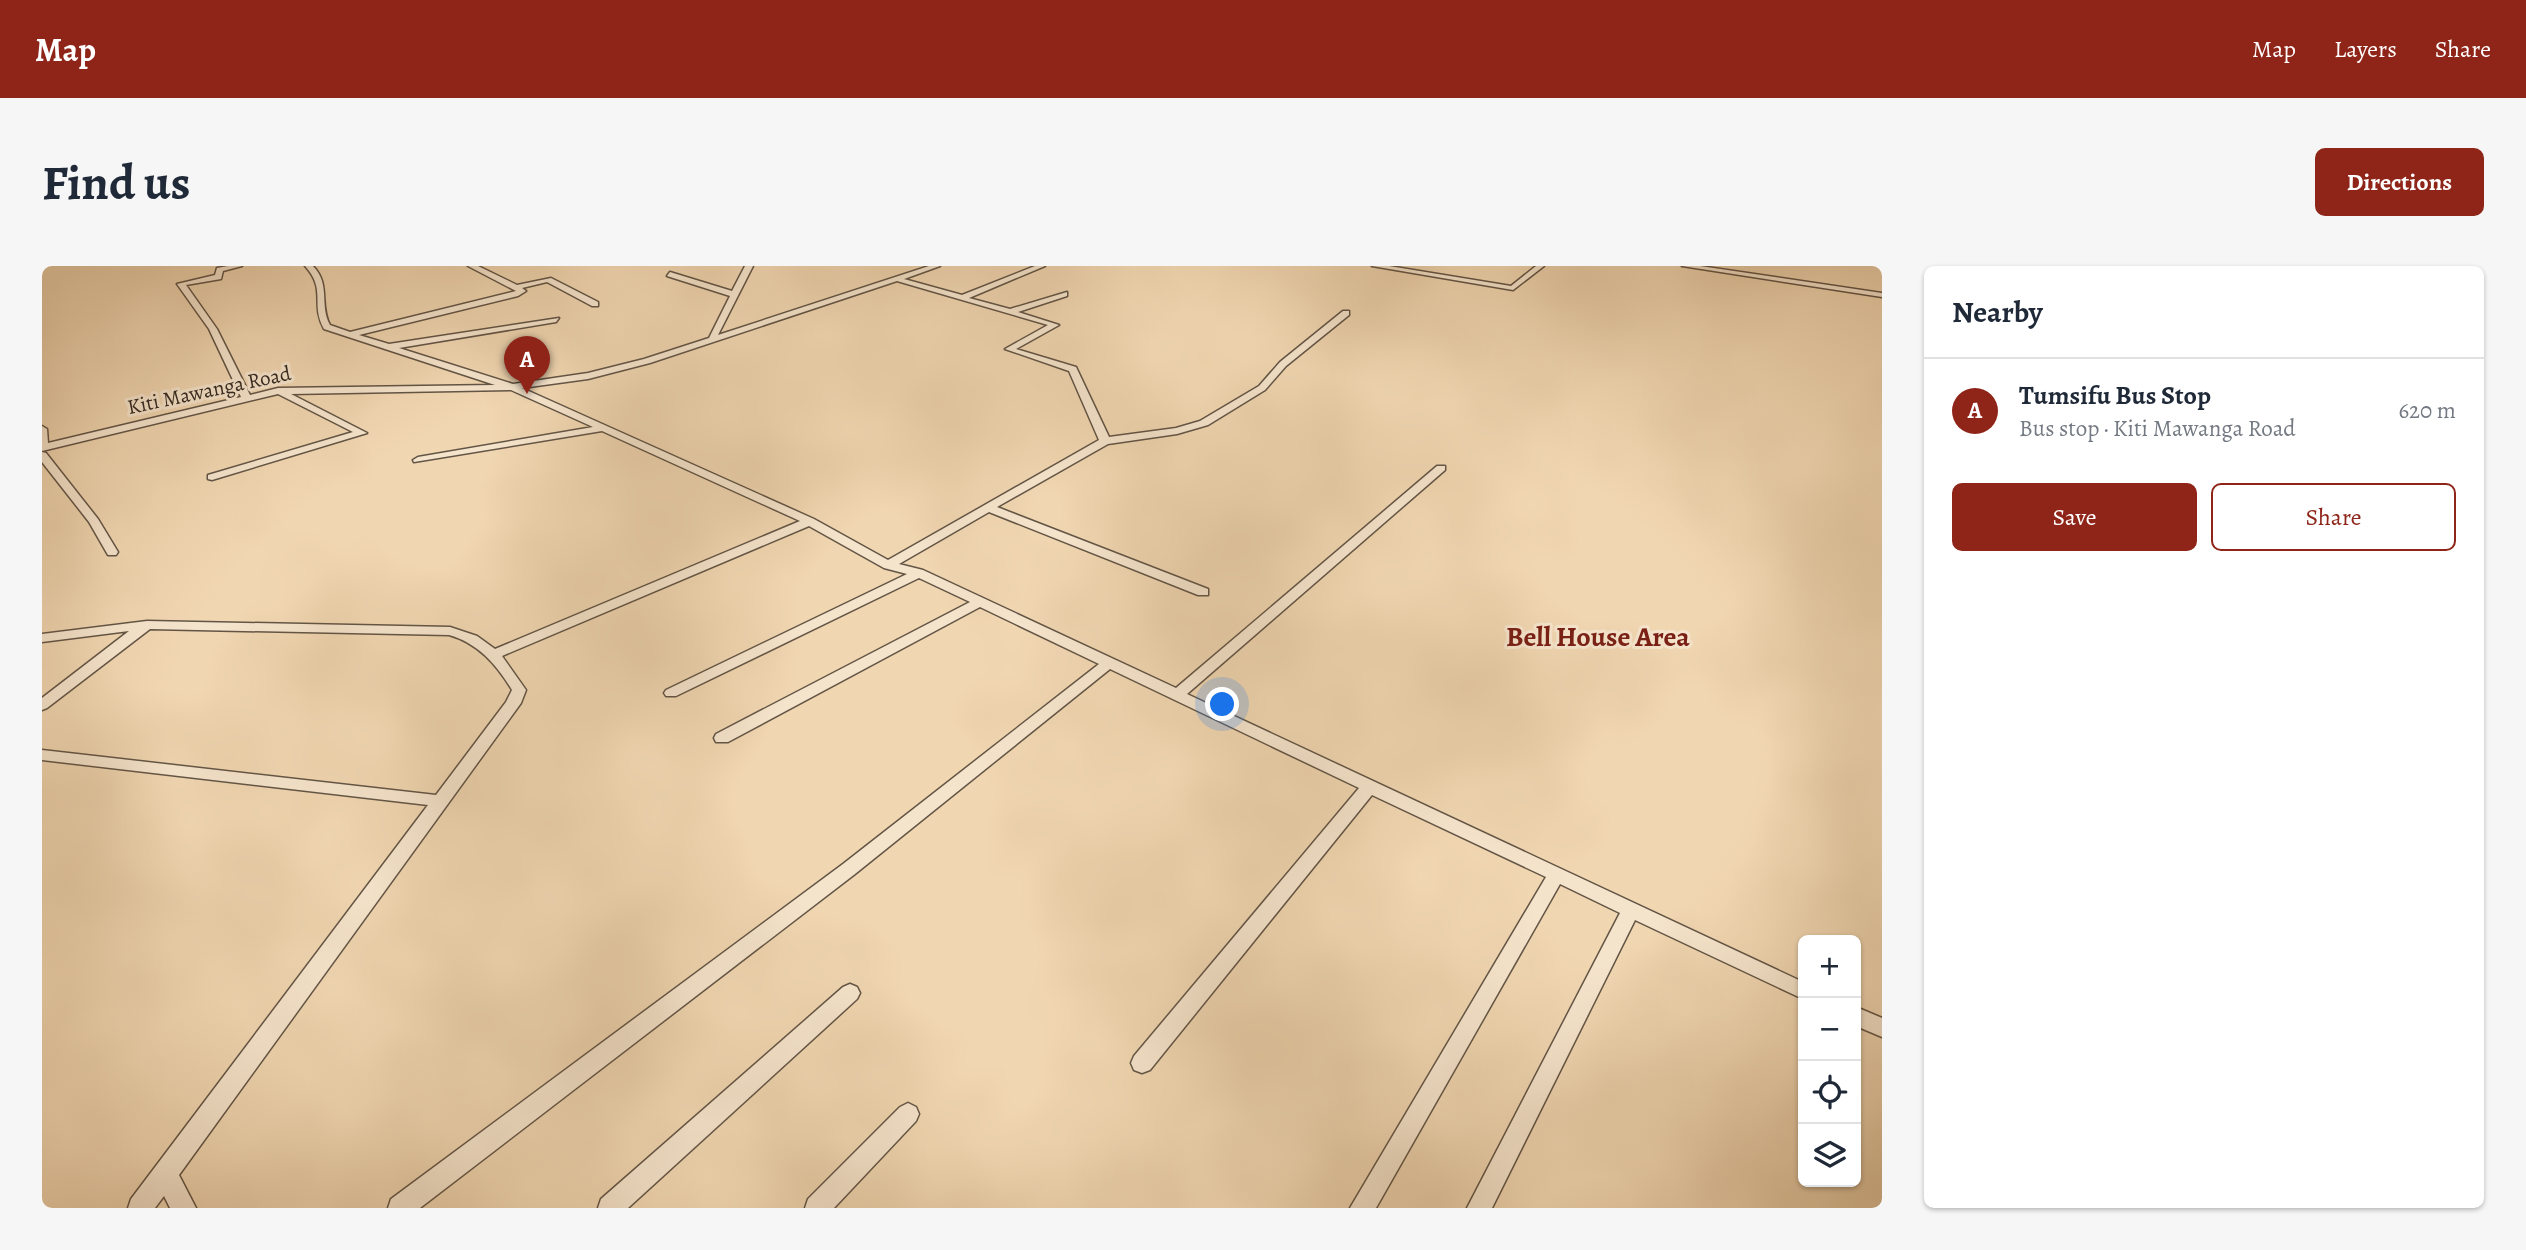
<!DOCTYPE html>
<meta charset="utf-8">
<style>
body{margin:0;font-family:Alegreya,serif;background:#f6f6f7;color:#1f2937}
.controls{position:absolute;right:21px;bottom:21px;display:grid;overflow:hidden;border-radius:10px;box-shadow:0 2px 5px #0004}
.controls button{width:63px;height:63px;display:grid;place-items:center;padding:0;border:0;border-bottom:2px solid #e0e1e3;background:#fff;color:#1f2937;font:35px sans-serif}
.you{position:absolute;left:1181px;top:439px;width:24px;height:24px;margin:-18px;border:5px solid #fff;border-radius:50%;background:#1a73e8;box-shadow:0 0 0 10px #1a73e833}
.badge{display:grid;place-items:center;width:46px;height:46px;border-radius:50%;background:#8f2418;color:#fff;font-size:23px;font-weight:700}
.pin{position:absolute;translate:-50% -58px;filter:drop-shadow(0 2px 4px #0008)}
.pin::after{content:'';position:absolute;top:37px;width:24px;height:21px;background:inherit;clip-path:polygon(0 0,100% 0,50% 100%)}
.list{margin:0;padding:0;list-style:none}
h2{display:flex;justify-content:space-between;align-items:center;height:91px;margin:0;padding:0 28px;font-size:30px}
h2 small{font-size:23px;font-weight:400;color:#747a83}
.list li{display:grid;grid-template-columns:46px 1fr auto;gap:21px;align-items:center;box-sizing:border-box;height:105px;padding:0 28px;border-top:2px solid #e0e1e3}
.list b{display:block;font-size:26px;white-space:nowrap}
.list p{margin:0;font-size:23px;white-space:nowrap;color:#747a83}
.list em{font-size:23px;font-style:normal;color:#747a83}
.actions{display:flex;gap:14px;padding:21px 28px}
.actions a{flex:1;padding:16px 0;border:2px solid #8f2418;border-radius:10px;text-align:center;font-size:24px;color:#8f2418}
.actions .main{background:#8f2418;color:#fff}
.icon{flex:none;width:38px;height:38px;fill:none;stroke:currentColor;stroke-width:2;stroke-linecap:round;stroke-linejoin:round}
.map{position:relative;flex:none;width:1840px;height:942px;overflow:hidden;border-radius:10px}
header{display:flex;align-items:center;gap:42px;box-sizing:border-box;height:98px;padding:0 35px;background:#8f2418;color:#fff}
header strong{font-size:33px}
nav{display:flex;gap:38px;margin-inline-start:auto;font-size:24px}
.intro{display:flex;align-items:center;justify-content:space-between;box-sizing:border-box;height:168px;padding:0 42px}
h1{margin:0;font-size:49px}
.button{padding:18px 32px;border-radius:10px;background:#8f2418;color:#fff;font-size:24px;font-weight:700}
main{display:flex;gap:42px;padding:0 42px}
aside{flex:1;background:#fff;border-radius:10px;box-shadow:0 2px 5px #0004}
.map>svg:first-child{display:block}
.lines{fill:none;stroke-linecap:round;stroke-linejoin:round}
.minor-casing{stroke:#635546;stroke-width:3}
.minor{fill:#f5e4cc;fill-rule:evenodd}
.labels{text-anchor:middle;stroke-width:6;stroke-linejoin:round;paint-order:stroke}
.far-street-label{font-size:21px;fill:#342a22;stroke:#f5e4cc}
.quarter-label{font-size:28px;font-weight:bold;fill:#7a1f14;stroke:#f5e4cc}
</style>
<header>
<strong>Map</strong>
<nav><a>Map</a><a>Layers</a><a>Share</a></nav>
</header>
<div class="intro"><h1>Find us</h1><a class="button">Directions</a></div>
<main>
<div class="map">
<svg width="1840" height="942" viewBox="0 0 1840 942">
<rect width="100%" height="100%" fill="#f0d6b1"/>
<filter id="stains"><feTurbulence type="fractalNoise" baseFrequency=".00286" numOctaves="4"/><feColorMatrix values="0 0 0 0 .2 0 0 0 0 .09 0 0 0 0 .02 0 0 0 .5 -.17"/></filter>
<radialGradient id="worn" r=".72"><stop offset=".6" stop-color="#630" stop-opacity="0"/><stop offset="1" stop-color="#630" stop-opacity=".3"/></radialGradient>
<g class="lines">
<g class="minor-casing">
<path id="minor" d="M186 0H200L181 5 179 13 144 19 175 63 208 129 236 122 453 119 282 63C268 38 285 24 263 0H271C289 18 277 39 288 59L308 66 474 25 426 0H436L475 19 509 12 556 36V40H550L505 16 480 22 484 25 476 30 317 69 347 78 517 52 514 56 357 82 471 118 546 107 602 93 667 72 688 30 625 10 628 6 690 25 703 0H711L676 69 887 0H898L862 13 920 29 993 0H1003L927 32 968 43 1025 26V30L976 46 1017 59 974 83 1034 101 1067 171 1134 162 1158 155 1217 120 1238 96 1301 45H1307V49L1244 100 1223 124 1166 159 1135 168 1066 178 955 241 1166 323V329H1156L947 246 857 298 881 304 1134 422 1395 200H1403V204L1145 428 1761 716V733L1593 654 1450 942H1425L1578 647 1518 618 1334 942H1308L1504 611 1330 529 1108 804 1100 807 1092 804 1089 797 1092 790 1317 522 1068 403 813 608 378 942H346L349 933 801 598 1057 398 938 341 686 476H674L672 472 674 468 928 336 877 312 634 430H624L622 427 624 424 865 308 842 302 767 260 460 390 484 424 479 437 137 909 154 942H128L122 930 113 942H86L89 933 386 539 0 494V484L394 529 464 436 470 424C455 399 436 377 407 369L108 363 5 442 0 444V432L87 365 0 376V368L105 355 408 361 435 370 453 383 758 255 560 165 372 196 371 194 376 191 551 161 469 124 249 128 325 167 170 214 166 213V209L311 166 236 128 0 185V160L5 163 6 177 199 131 167 63 135 18 173 9 175 2ZM855 15 1006 59 963 83 1027 105 1057 174 846 294 772 253 480 122 546 113 608 97Z
M1330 0H1347L1469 20 1494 0H1502L1471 24Z
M1640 0H1658L1840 27V31Z
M0 186 4 187 56 253 76 286 74 289H66L47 256 0 196Z
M808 718 815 721 818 727 815 733 586 942H556L559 933 801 721Z
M1814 741 1840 752V771L1814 760Z
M866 837 874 841 877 848 874 855 792 942H763L766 933 858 841Z"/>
</g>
<use href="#minor" class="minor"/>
</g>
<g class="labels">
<g class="far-street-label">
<text transform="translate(167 124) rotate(-12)" y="7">Kiti Mawanga Road</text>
</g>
<g class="quarter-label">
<text x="1556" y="380">Bell House Area</text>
</g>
</g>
<rect width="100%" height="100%" filter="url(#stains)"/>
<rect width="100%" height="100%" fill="url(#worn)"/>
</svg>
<div class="controls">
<button>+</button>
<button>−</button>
<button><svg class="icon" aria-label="locate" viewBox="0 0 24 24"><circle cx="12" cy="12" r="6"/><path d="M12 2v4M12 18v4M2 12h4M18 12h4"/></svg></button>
<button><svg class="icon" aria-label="layers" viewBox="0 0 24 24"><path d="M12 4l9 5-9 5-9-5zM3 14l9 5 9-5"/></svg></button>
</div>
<div class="you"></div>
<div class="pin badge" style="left:485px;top:128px">A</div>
</div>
<aside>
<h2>Nearby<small></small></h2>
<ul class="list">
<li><span class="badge">A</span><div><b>Tumsifu Bus Stop</b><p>Bus stop · Kiti Mawanga Road</p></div><em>620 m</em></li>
</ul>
<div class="actions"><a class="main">Save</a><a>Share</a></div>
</aside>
</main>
